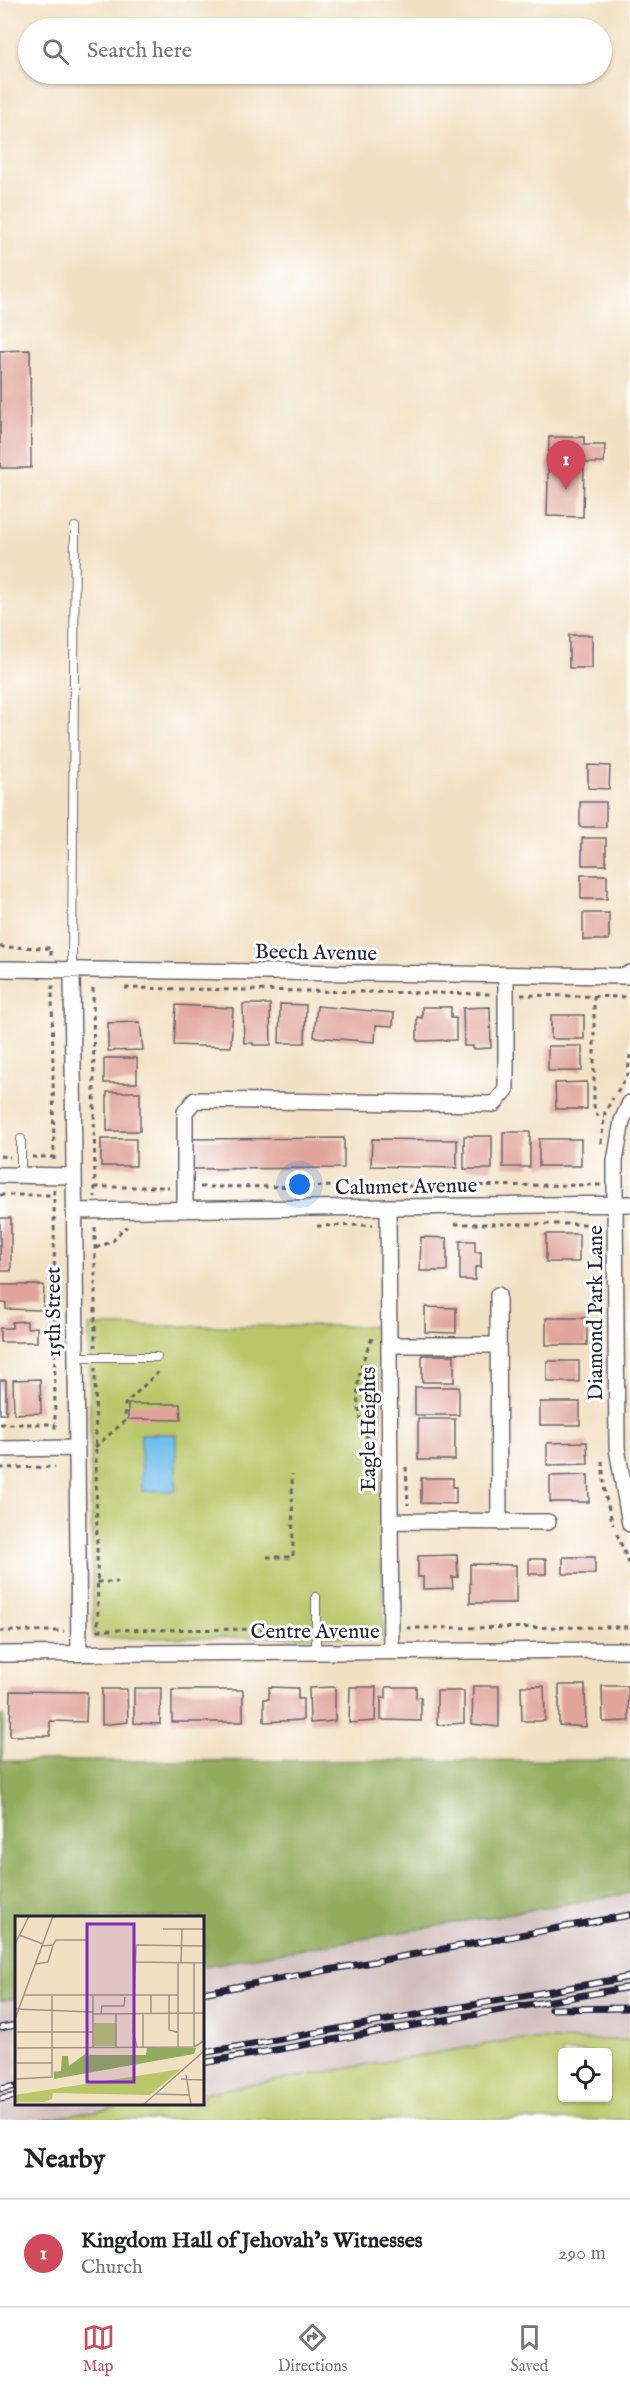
<!DOCTYPE html>
<meta charset="utf-8">
<style>
body{margin:0;font-family:"IM FELL English",serif;background:#f2f2f2;color:#202124}
.controls{position:absolute;right:18px;bottom:18px;display:grid;overflow:hidden;border-radius:6px;box-shadow:0 2px 4px #0004}
.controls button{width:54px;height:54px;display:grid;place-items:center;padding:0;border:0;border-bottom:2px solid #e0e0e0;background:#fff;color:#202124;font:30px sans-serif}
.you{position:absolute;left:300px;top:1185px;width:21px;height:21px;margin:-15px;border:4px solid #fff;border-radius:50%;background:#1a73e8;box-shadow:0 0 0 9px #1a73e833}
.badge{display:grid;place-items:center;width:39px;height:39px;border-radius:50%;background:#d1495b;color:#fff;font-size:20px;font-weight:700}
.pin{position:absolute;translate:-50% -50px;filter:drop-shadow(0 2px 3px #0008)}
.pin::after{content:'';position:absolute;top:32px;width:21px;height:18px;background:inherit;clip-path:polygon(0 0,100% 0,50% 100%)}
.list{margin:0;padding:0;list-style:none}
h2{display:flex;justify-content:space-between;align-items:center;height:78px;margin:0;padding:0 24px;font-size:26px}
h2 small{font-size:20px;font-weight:400;color:#757577}
.list li{display:grid;grid-template-columns:39px 1fr auto;gap:18px;align-items:center;box-sizing:border-box;height:108px;padding:0 24px;border-top:2px solid #e0e0e0}
.list b{display:block;font-size:22px;white-space:nowrap}
.list p{margin:0;font-size:20px;white-space:nowrap;color:#757577}
.list em{font-size:20px;font-style:normal;color:#757577}
.icon{flex:none;width:33px;height:33px;fill:none;stroke:currentColor;stroke-width:2;stroke-linecap:round;stroke-linejoin:round}
.map{position:relative;flex:none;width:630px;height:2120px;overflow:hidden}
.search{position:absolute;background:#fff;box-shadow:0 2px 4px #0004;left:18px;right:18px;top:18px;height:66px;display:flex;align-items:center;gap:15px;box-sizing:border-box;padding:0 21px;border-radius:33px;color:#757577;font-size:22px}
.sheet{height:186px;background:#fff}
nav{display:flex;justify-content:space-around;align-items:center;box-sizing:border-box;height:84px;border-top:2px solid #e0e0e0;background:#fff;font-size:16px;color:#757577}
nav a{display:grid;justify-items:center;gap:3px}
nav .on{color:#d1495b}
.map>svg:first-child{display:block}
.industrial{fill:#d1bfbd}
.green{fill:#b9c769;stroke:#6e7452;stroke-width:1.5;fill-rule:evenodd}
.forest{fill:#92ac5d;stroke:#5a674c;stroke-width:1.5}
.water{fill:#71bfeb;stroke:#4a7093;stroke-width:1.5}
.building{fill:#e0a49a}
.lines{fill:none;stroke-linecap:round;stroke-linejoin:round}
.service-casing{stroke:#6b646b;stroke-width:10}
.minor-casing{stroke:#6b646b;stroke-width:18}
.path{stroke:#6b646b;stroke-width:3;stroke-dasharray:4.5 4.5;stroke-linecap:butt}
.service{stroke:#fff;stroke-width:8}
.minor{stroke:#fff;stroke-width:15}
.rail-casing{stroke:#22223b;stroke-width:7}
.rail{stroke:#fff;stroke-width:4.5;stroke-dasharray:14;stroke-linecap:butt}
.labels{text-anchor:middle;stroke-width:6;stroke-linejoin:round;paint-order:stroke}
.street-label{font-size:21px;fill:#22223b;stroke:#fff}
.inset-road{fill:none;stroke:#9f948d;stroke-width:1.5}
.view{fill:#7b2cbf;fill-opacity:0.15;stroke:#7b2cbf;stroke-width:3}
.inset-edge{fill:none;stroke:#22223b;stroke-width:3}
</style>
<div class="map">
<svg width="630" height="2120" viewBox="0 0 630 2120">
<rect width="100%" height="100%" fill="#fff"/>
<filter id="ink" filterUnits="userSpaceOnUse"><feTurbulence type="fractalNoise" baseFrequency=".0167" numOctaves="2"/><feDisplacementMap in="SourceGraphic" scale="12" xChannelSelector="R" yChannelSelector="G"/><feConvolveMatrix kernelMatrix="1 2 1 2 8 2 1 2 1" color-interpolation-filters="sRGB"/></filter>
<filter id="wash" filterUnits="userSpaceOnUse"><feTurbulence type="fractalNoise" baseFrequency=".008" numOctaves="4" result="noise"/><feDisplacementMap in="SourceGraphic" scale="24" xChannelSelector="R" yChannelSelector="G"/><feGaussianBlur stdDeviation="1.35" result="paint"/><feColorMatrix in="noise" values="0 0 0 0 0 0 0 0 0 0 0 0 0 0 0 0 0 1.4 0 .05"/><feComposite in="paint" operator="in"/></filter>
<g filter="url(#wash)">
<rect width="100%" height="100%" fill="#f2e0c3"/>
<path class="industrial" d="M630 1893V2040H511L203 2093V1966Z
M16 1998V2104H139L41 2120H0V2001Z"/>
<path class="green" d="M89 1326H380L383 1637 93 1638Z
M511 2040H630V2120H41L139 2104H202L203 2093ZM608 2052V2098H562V2052Z"/>
<path class="forest" d="M4 1715 2 1761 630 1760V1893L203 1966 202 1918H16V1998L0 2001V1717Z"/>
<path class="water" d="M141 1434H176V1491H142Z"/>
<g id="blocks">
<path class="building" d="M30 350 31 468H0V351Z
M549 437H584V445H605L604 463H584L583 517 547 516Z
M569 635H592V668H569Z
M588 765 610 766 609 789 588 788Z
M580 802H606V827H580Z
M582 838H606V865H582Z
M581 875H607V899H581Z
M583 913H609V940H583Z
M243 1004H270L271 1045H253V1043H244Z
M280 1004 306 1005 305 1043H279Z
M176 1005 233 1008 231 1047 174 1045Z
M317 1006 394 1013 393 1026 376 1025 375 1042 314 1037Z
M422 1007H451V1018H456V1040L417 1041V1017L422 1018Z
M490 1007 491 1048 473 1049V1046H464L463 1008Z
M551 1015H584V1039H551Z
M140 1022 143 1050 108 1051V1023Z
M548 1046H582V1071H548Z
M104 1058H137V1083H104Z
M587 1082V1109H556L555 1083Z
M107 1092H140V1131H107Z
M503 1132H530V1167H503Z
M464 1136H492V1169H464Z
M344 1138V1168L190 1169V1139Z
M101 1139H136V1166H101Z
M372 1139 457 1140V1168L371 1166Z
M539 1139H581V1166H539Z
M0 1218H11V1271H0Z
M546 1234H579V1262H546Z
M421 1237 447 1238V1271H420Z
M460 1241H475V1252H481V1267H475V1280H460Z
M0 1285H44L43 1310 6 1309V1303H0Z
M425 1307 456 1308V1333L425 1332Z
M546 1318H587V1345H546Z
M27 1321V1328L37 1327V1342H0V1328H12V1322Z
M422 1355H454V1382H422Z
M547 1361H579V1382H547Z
M40 1379 41 1413 14 1414 13 1380Z
M0 1380H6V1414H0Z
M415 1387H459V1415H415Z
M540 1402H580V1425H540Z
M128 1404H180L181 1420 128 1419Z
M418 1419H455V1460H418Z
M587 1442 588 1464 547 1465V1443Z
M588 1475 589 1502H550V1476Z
M421 1478H453V1487H456V1504L421 1503Z
M457 1555 458 1577H452L453 1588 423 1589V1577H418V1556Z
M563 1557H595V1574H563Z
M529 1559H546V1574H529Z
M470 1564 516 1565V1603H470Z
M559 1685H585L586 1727 559 1725Z
M473 1686H499V1727L472 1724Z
M521 1686H544L545 1721H522Z
M602 1686H628L629 1721 603 1722Z
M269 1687 298 1688V1699H303V1720L264 1722V1699H269Z
M335 1687V1721L310 1723 309 1688Z
M350 1687H376L375 1721 349 1723Z
M386 1687H416V1698L421 1697V1721L381 1720V1698H386Z
M134 1688H161L160 1724 134 1723Z
M102 1689H127L128 1722 102 1725Z
M172 1690H243V1722H172Z
M11 1691 87 1692 86 1722 50 1721V1736H10Z
M437 1691H464V1723L437 1725Z"/>
</g>
</g>
<g filter="url(#ink)">
<use href="#blocks" fill-opacity="0" stroke="#6b646b" stroke-width="1.5"/>
<g class="lines">
<g class="service-casing">
<path id="service" d="M72 970 75 527
M21 1139V1175
M75 1357H157
M316 1597V1652"/>
</g>
<g class="minor-casing">
<path id="minor" d="M0 969 626 976 630 973
M72 970 79 1653
M630 1103 622 1121 615 1161V1204L617 1448 630 1524
M0 1175 73 1176
M388 1207 391 1651
M185 1210V1112L195 1100 494 1104 506 1090V975
M74 1211 630 1204
M498 1295 499 1521
M389 1345H498
M0 1449 76 1448
M390 1521 548 1522
M0 1654 630 1650"/>
</g>
<path class="path" d="M0 947 51 948V956
M93 988 95 1197
M125 988 490 994
M521 995 630 997
M594 996V1106L597 1115 604 1117
M617 1092 628 1074 630 1055
M601 1143 605 1112 613 1098
M0 1156 10 1157
M32 1157H54
M54 1160 52 987H55
M95 1187H169
M200 1187 601 1185
M54 1190 55 1433
M0 1195H54
M455 1224H601
M317 1226 373 1225
M95 1227V1347
M96 1248 113 1241 122 1230 127 1227
M372 1338C352 1382 353 1408 373 1452
M95 1368 98 1630
M0 1424H55
M95 1447 125 1421V1404L158 1372
M602 1461 605 1494 613 1525
M406 1467 408 1505
M0 1468 55 1467
M617 1534 630 1566
M267 1557H293L292 1474
M97 1582H117
M407 1628 630 1627
M326 1629 376 1628
M98 1630 304 1629
M0 1631H64"/>
<use href="#service" class="service"/>
<use href="#minor" class="minor"/>
<g class="rail-casing">
<path id="rail" d="M202 1993 630 1915
M551 2009 630 2008
M0 2028 16 2025
M202 2053 630 1977
M202 2063 630 1987
M0 2089 16 2086
M0 2099 16 2096"/>
</g>
<use href="#rail" class="rail"/>
</g>
</g>
<g class="labels">
<g class="street-label">
<text transform="translate(316 952) rotate(1)" y="7">Beech Avenue</text>
<text transform="translate(406 1186) rotate(-1)" y="7">Calumet Avenue</text>
<text transform="translate(53 1312) rotate(-90)" y="7">15th Street</text>
<text transform="translate(595 1313) rotate(-90)" y="7">Diamond Park Lane</text>
<text transform="translate(368 1429) rotate(-90)" y="7">Eagle Heights</text>
<text x="315" y="1638">Centre Avenue</text>
</g>
</g>
<g transform="translate(15 1916)">
<rect width="189" height="189" fill="#f2e0c3"/>
<path d="M79 107H101V130H79ZM166 153 135 179 38 177 37 183 29 186H0V179Z" fill="#b9c769"/>
<path d="M132 132H181L179 138 39 163V156L46 155 47 140H53L54 150 73 136V139H131Z" fill="#92ac5d"/>
<path class="inset-road" d="M148 13H189M4 19 28 28M0 28 14 0M27 30 38 29 41 24H71M121 46 189 47M163 46V131M166 46 167 13M179 47V131M21 48 33 46 38 29M9 79H163M154 79V114L162 116M78 80V131M0 93 78 96M136 97V79M78 98 189 97M86 98 87 90H109L110 81M101 98V131M0 103 38 0M0 116H78M122 131 118 116 121 29 189 30M128 131V98M0 132 179 131 189 125M0 147H37M171 159 176 189M0 163 37 161V80M166 163 189 164M141 178 174 179M128 189 189 135"/>
<path class="view" d="M72 8H119V166H72Z"/>
<rect width="189" height="189" class="inset-edge"/>
</g>
</svg>
<div class="controls">
<button><svg class="icon" aria-label="locate" viewBox="0 0 24 24"><circle cx="12" cy="12" r="6"/><path d="M12 2v4M12 18v4M2 12h4M18 12h4"/></svg></button>
</div>
<div class="you"></div>
<div class="pin badge" style="left:566px;top:490px">1</div>
<div class="search"><svg class="icon" aria-label="search" viewBox="0 0 24 24"><circle cx="10" cy="10" r="6"/><path d="M15 15l6 6"/></svg>Search here</div>
</div>
<section class="sheet">
<h2>Nearby<small></small></h2>
<ul class="list">
<li><span class="badge">1</span><div><b>Kingdom Hall of Jehovah’s Witnesses</b><p>Church</p></div><em>290 m</em></li>
</ul>
</section>
<nav>
<a class="on"><svg class="icon" aria-label="map" viewBox="0 0 24 24"><path d="M3 6l6-2 6 2 6-2v14l-6 2-6-2-6 2zM9 4v14M15 6v14"/></svg>Map</a>
<a><svg class="icon" aria-label="directions" viewBox="0 0 24 24"><path d="M12 3l9 9-9 9-9-9zM9 14v-3h6M13 9l2 2-2 2"/></svg>Directions</a>
<a><svg class="icon" aria-label="saved" viewBox="0 0 24 24"><path d="M7 4h10v16l-5-4-5 4z"/></svg>Saved</a>
</nav>
